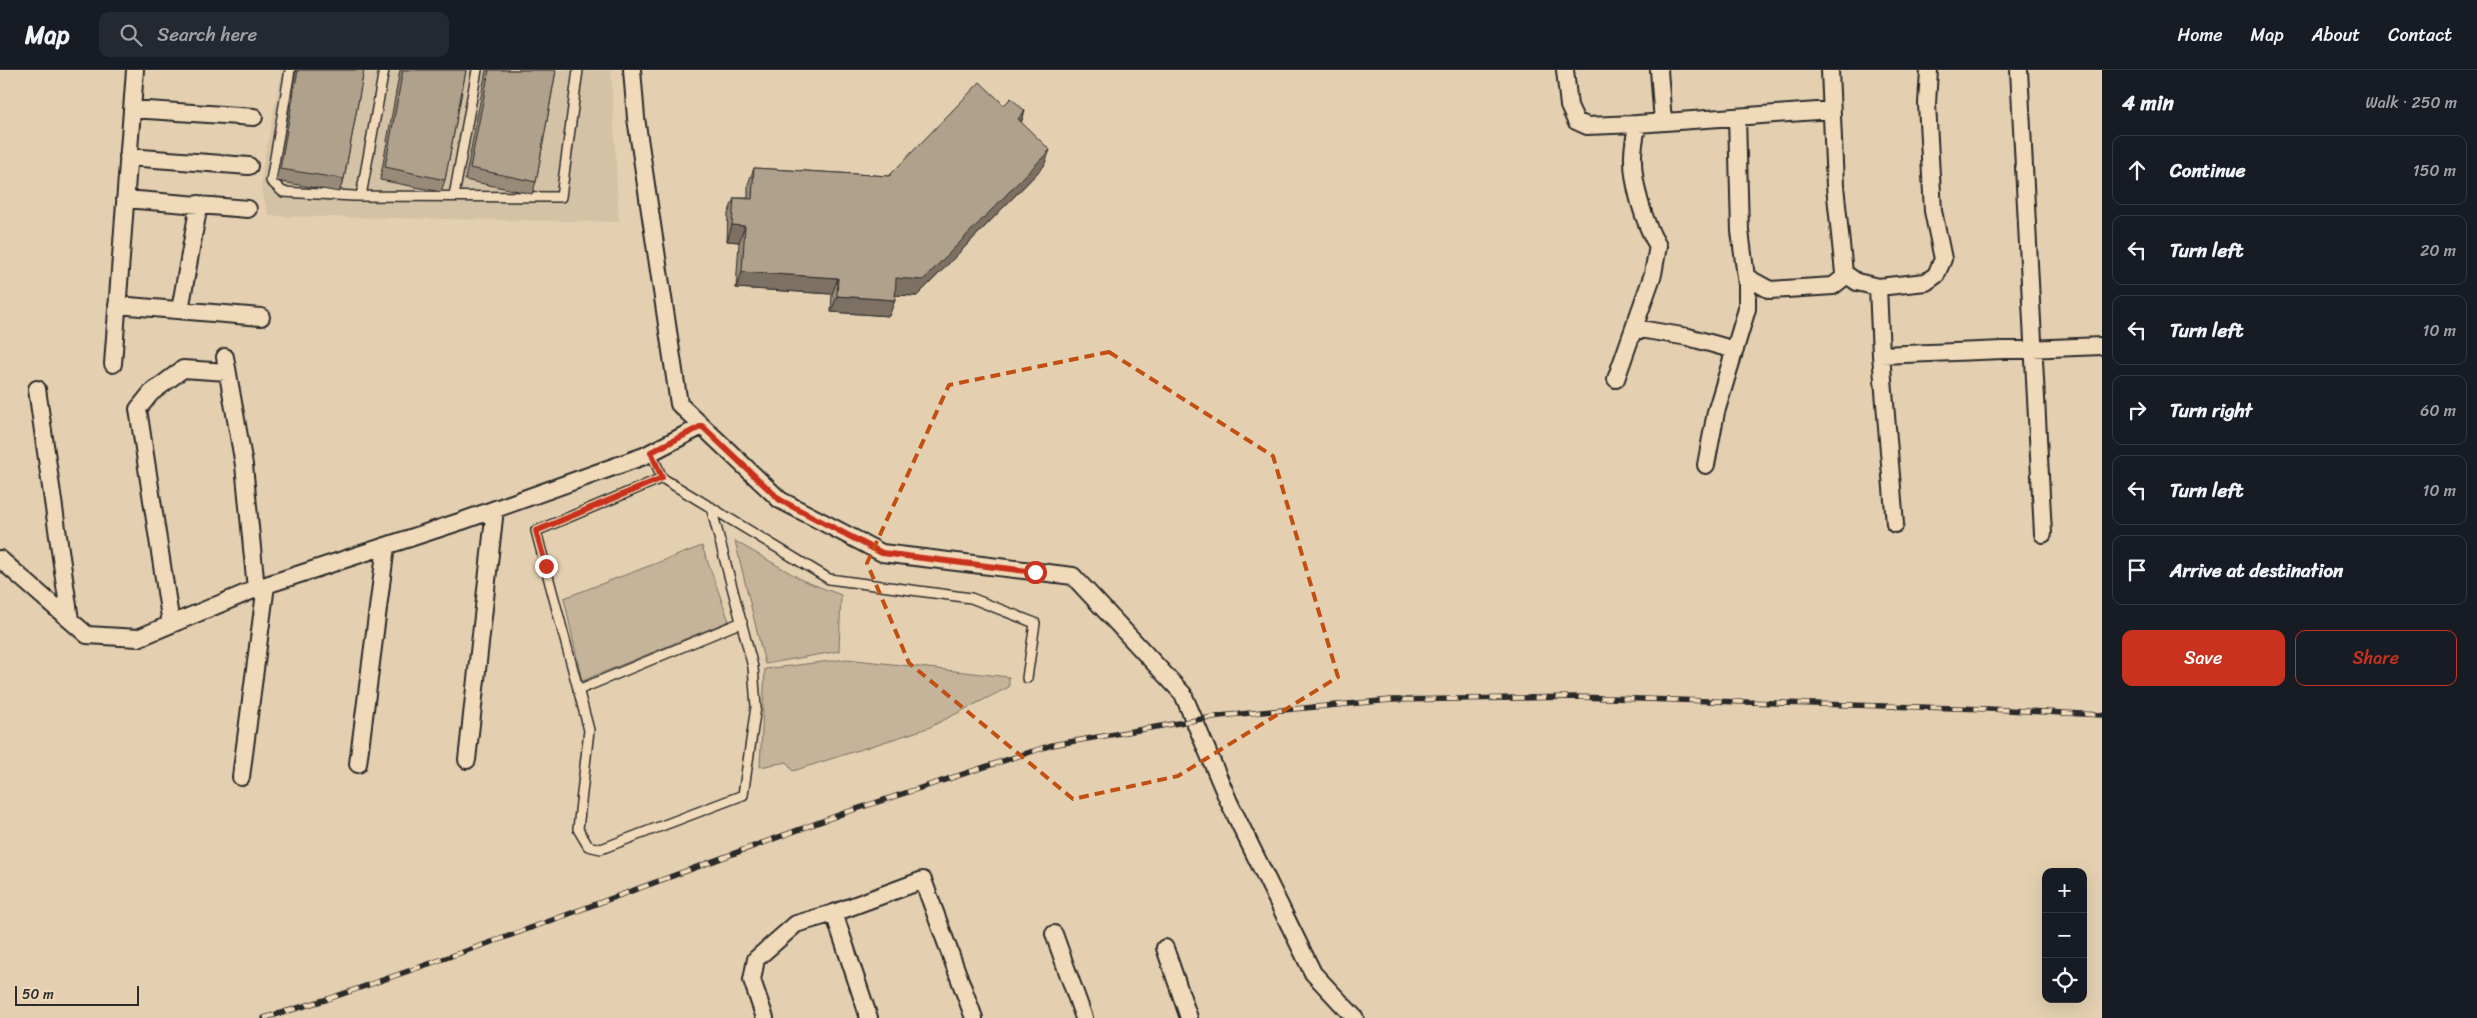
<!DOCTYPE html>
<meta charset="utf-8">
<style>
body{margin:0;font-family:Sriracha,sans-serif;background:#242831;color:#f1f3f6}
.controls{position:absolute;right:15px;bottom:15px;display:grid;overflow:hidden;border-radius:10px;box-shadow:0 5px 20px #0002}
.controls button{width:45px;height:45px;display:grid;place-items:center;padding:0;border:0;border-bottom:1px solid #363941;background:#171b24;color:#f1f3f6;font:25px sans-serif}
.scale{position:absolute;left:15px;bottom:12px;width:124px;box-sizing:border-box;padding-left:5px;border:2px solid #2b2b2b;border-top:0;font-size:14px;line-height:18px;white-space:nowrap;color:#2b2b2b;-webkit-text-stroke:4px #f0dab9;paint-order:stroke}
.stop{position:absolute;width:15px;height:15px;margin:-11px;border:4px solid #c8321e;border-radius:50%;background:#fff}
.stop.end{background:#c8321e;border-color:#fff;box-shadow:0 1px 5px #0008}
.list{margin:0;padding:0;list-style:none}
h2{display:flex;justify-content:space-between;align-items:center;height:65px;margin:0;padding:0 20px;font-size:21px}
h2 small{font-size:16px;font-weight:400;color:#9ea1a6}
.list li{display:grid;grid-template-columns:32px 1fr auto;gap:15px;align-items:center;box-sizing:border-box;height:70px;margin:0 10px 10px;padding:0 10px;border:1px solid #363941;border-radius:10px}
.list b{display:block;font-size:19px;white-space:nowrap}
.list em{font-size:16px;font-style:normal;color:#9ea1a6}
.actions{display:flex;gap:10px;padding:15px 20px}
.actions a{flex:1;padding:11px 0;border:1px solid #c8321e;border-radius:10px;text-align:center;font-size:18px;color:#c8321e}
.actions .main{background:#c8321e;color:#fff}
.icon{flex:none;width:28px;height:28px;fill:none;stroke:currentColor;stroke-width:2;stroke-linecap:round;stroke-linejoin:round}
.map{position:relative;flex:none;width:2102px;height:948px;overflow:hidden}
header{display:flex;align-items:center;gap:30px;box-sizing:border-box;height:70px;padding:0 25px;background:#171b24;border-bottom:1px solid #363941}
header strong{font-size:24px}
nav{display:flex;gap:28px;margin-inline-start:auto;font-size:18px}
.search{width:350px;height:45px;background:#242831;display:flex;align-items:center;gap:12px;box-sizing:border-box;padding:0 18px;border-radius:10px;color:#9ea1a6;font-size:19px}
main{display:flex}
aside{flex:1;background:#171b24}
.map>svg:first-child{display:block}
.built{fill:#d4c2a6}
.green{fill:#c5b49a;stroke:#787062}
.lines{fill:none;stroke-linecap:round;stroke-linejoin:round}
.lane-casing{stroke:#2b2b2b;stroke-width:12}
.street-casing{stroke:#2b2b2b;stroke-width:20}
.lane{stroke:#f0dab9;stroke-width:9}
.street{stroke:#f0dab9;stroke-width:16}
.rail-casing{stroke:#2b2b2b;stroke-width:5.5}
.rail{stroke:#f0dab9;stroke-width:4;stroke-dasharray:11;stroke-linecap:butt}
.wall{fill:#978a78;stroke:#2b2b2b}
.shaded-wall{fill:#7b7162;stroke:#2b2b2b}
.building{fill:#b0a18c;stroke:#2b2b2b}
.route{stroke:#c8321e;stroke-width:6}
.marked{fill:none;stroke:#c25012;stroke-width:4;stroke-dasharray:10 6;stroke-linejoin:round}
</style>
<header>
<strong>Map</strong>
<div class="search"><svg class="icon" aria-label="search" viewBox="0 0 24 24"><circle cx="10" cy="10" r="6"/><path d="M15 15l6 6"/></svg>Search here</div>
<nav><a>Home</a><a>Map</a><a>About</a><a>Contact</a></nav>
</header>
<main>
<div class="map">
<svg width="2102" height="948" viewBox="0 0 2102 948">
<rect width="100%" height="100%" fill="#e4d0b1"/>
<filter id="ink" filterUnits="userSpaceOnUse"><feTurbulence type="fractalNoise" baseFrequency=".02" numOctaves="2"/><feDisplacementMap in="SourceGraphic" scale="10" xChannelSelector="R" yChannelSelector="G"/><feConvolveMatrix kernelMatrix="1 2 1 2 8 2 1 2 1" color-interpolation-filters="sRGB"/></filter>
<g filter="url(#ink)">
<path class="built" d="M282 0H611L619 152 269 146 261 119 263 96Z"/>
<path class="green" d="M735 471 804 511 841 525 839 581 765 594Z
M702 476 729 551 582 611 564 528Z
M847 589 1009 607V617L928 658 793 701 787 692 760 697 765 599Z"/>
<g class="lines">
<g class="lane-casing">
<path id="lane" d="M290 0 271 111 283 122 354 126 561 127 578 0
M361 126 384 0
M454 126 477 0
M651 382 662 408 829 509 971 528 1035 553 1027 608
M662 408 536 461 589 660 578 759 588 776 601 779 743 725 756 637 753 597 711 437
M578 620 742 552"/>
</g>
<g class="street-casing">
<path id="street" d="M632 0 636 48 679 334 780 430 882 483 1073 506 1183 624 1229 732 1313 903 1355 948
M1565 0 1569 36 1576 51 1587 56 1637 54
M1659 0 1663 52
M1830 0 1835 116 1844 203 1857 212 1878 217 1926 212 1936 205 1943 189 1933 141 1927 34 1929 0
M2019 0 2043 464
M132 39 254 47
M128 87 249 96
M125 129 248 139
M1746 207 1770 220 1833 216 1847 205
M1878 217 1881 285 1895 454
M117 235 261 247
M180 240 199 134
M1634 258 1688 267 1735 280
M1881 285 2102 276
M225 287 244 395 256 519
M113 294 135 0
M1616 309 1653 204 1658 176C1644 154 1632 112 1633 86 1633 75 1636 64 1637 54L1831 40
M37 319 70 550
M1706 395 1716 342 1747 239V215L1740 161 1737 47
M0 489 87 565 138 568 263 516 462 451 644 386 702 356
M171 554 138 339 151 323 183 299 227 302
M467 690 495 439
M358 694 386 476
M241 707 266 515
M834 843 869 948
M1054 864 1084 948
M1165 878 1189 948
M765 948 752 910 756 889 796 854 834 843 923 810 974 948"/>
</g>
<use href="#lane" class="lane"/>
<use href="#street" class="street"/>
<g class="rail-casing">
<path id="rail" d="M264 948 328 929 506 867 847 742 1052 675 1219 646 1391 630 1574 627 1989 639 2102 645"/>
</g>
<use href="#rail" class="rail"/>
</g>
<path class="wall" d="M296 0H364L344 109 339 122 276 111Z
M400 0H466L445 110 441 122 380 110Z
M486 0H556L536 112 532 124 465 110Z
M1025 41 1021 53 1044 96 917 226 895 225V230L889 246 831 242 832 224 736 218 739 172 727 171 728 144 734 128H748V114L754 98 889 106Z"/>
<path class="shaded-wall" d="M1025 41 1019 58 1018 49Z
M1050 80 1044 96 917 226 890 225 896 208Z
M732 155 745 156 739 172 727 171Z
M742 202 838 208 832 224 736 218Z
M837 226 895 230 889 246 831 242Z"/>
<path class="building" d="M298 0H364L344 109 280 99Z
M403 0H466L445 110 385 97Z
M489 0H556L536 112 470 98Z
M980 12 1004 35 1011 28 1025 41 1018 49 1050 80 923 210 896 208 895 230 837 226 838 208 742 202 745 156 732 155 734 128 752 129 754 98 889 106Z"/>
</g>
<g class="lines" filter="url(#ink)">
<path class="route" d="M546 496 536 461 662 408 651 382 702 356 780 430 882 483 1035 502"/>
</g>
<path class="marked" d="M1109 282 1273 386 1338 607 1178 706 1073 729 909 593 867 493 949 315Z"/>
</svg>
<div class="controls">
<button>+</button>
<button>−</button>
<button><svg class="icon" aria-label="locate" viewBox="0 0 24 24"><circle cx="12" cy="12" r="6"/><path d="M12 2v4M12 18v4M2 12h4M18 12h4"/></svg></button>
</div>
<div class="scale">50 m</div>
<div class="stop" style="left:1035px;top:502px"></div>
<div class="stop end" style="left:546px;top:496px"></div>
</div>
<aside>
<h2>4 min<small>Walk · 250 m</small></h2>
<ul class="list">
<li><svg class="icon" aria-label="ahead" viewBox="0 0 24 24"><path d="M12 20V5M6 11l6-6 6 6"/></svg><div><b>Continue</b></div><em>150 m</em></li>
<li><svg class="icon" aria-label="left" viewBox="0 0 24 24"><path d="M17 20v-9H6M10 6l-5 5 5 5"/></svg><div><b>Turn left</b></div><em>20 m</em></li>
<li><svg class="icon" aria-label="left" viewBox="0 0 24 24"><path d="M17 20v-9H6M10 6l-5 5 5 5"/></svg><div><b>Turn left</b></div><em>10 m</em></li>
<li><svg class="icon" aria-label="right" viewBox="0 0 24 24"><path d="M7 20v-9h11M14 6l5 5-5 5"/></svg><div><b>Turn right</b></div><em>60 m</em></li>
<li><svg class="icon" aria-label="left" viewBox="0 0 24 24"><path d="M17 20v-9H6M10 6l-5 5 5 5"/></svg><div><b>Turn left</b></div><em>10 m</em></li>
<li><svg class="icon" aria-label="arrive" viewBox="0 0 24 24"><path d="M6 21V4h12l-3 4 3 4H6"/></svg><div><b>Arrive at destination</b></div></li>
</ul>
<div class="actions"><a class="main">Save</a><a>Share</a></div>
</aside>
</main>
